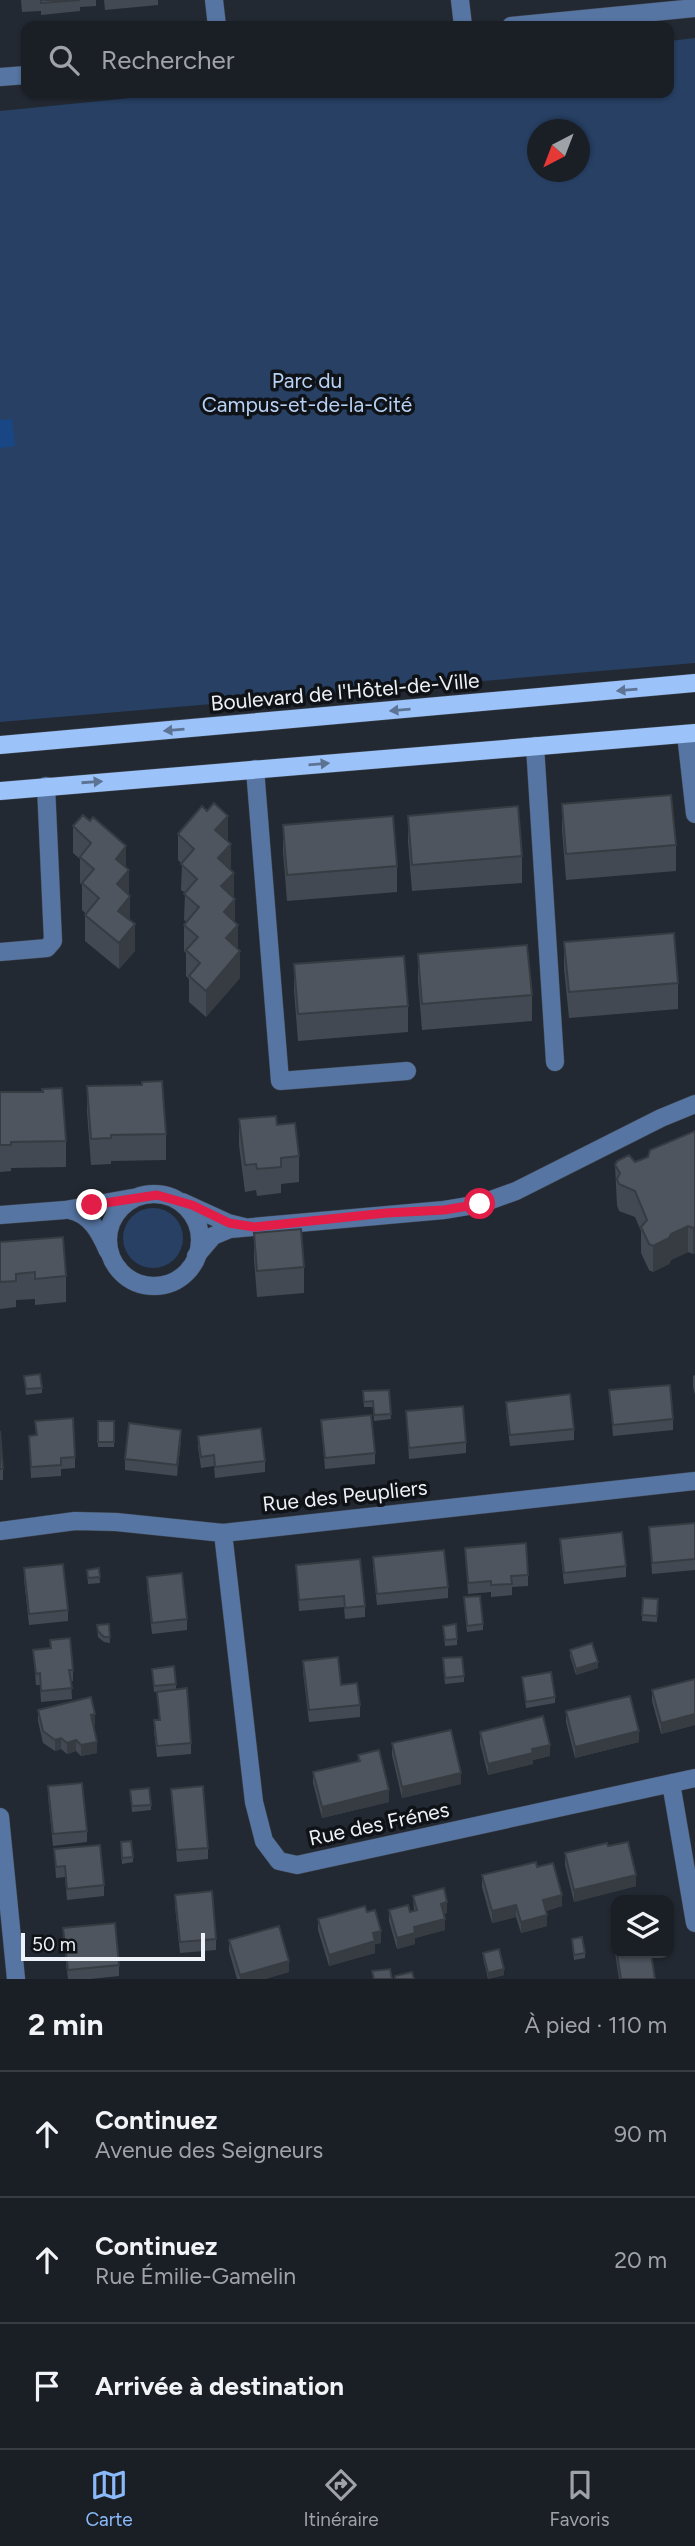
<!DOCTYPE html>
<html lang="fr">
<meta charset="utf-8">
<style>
body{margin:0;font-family:Figtree,sans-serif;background:#23272e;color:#f1f3f6}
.controls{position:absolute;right:21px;bottom:21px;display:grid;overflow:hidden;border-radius:14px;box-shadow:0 2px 5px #0004}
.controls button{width:63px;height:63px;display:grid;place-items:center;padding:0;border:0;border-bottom:2px solid #383d43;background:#1a1f26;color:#f1f3f6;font:35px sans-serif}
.compass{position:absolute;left:527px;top:119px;width:63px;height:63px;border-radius:50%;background:#1a1f26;box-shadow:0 2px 5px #0004;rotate:222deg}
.scale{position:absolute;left:21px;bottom:18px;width:184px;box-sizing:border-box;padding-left:7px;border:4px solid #eef2f8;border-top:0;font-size:19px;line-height:24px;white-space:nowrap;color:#eef2f8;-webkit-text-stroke:5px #0f1216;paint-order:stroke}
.stop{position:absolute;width:21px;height:21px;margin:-16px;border:5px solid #e11d48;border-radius:50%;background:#fff}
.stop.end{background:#e11d48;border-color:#fff;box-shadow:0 2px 7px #0008}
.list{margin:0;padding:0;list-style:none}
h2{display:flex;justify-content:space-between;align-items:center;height:91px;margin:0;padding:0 28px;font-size:30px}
h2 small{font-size:23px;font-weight:400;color:#9fa2a7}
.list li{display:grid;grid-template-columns:46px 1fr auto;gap:21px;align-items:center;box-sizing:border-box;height:126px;padding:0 28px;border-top:2px solid #383d43}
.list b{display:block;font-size:26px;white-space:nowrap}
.list p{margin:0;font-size:23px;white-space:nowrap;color:#9fa2a7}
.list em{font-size:23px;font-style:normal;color:#9fa2a7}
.icon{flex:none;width:38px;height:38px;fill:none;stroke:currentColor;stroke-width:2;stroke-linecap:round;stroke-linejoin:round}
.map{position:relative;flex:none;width:695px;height:1979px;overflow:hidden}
.search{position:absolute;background:#1a1f26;box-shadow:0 2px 5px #0004;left:21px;right:21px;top:21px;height:77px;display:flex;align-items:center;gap:18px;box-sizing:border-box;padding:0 24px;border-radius:14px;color:#9fa2a7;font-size:26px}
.sheet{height:469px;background:#1a1f26}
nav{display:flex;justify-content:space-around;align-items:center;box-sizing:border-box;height:98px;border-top:2px solid #383d43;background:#1a1f26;font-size:19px;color:#9fa2a7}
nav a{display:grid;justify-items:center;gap:4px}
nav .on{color:#8bbafc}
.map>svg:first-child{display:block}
.green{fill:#274064;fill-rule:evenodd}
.water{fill:#194785}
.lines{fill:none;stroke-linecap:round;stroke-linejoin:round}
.minor-casing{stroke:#3f454e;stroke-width:19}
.major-casing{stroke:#3f454e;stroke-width:19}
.minor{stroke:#5675a2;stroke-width:18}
.major{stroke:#9bc2f9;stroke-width:18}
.wall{fill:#434952}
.shaded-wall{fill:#373c42}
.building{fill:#4e555f;stroke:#373c42;stroke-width:2}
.oneway{fill:#5c7393}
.route{stroke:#e11d48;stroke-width:9}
.labels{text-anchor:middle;stroke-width:7;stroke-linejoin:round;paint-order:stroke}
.park-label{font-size:21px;fill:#b8d2f6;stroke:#0f1216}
.street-label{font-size:21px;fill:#eef2f8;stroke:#0f1216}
</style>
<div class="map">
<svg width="695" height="1979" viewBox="0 0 695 1979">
<rect width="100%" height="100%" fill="#232932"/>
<path class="green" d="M695 38V663L0 722V111L181 93H669V41ZM538 130H580V172H538Z
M123 1238a30 30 0 1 1 60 0a30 30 0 1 1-60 0Z"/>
<path class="water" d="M12 419 15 446 0 448V420Z"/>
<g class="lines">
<g class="minor-casing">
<path id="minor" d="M214 0 217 26
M460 0 463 26
M511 26 695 8
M0 77 26 75
M686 734 695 814
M535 746 555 1062
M255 769 280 1081 407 1071
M0 952 47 948 53 941 46 786
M108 1240a46 46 0 1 1 92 0a46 46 0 1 1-92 0Z
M182 1202 228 1223 244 1227
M69 1210C91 1214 100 1233 108 1251
M0 1215 65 1210 132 1198
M196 1256 213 1236 230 1229 444 1210 480 1204 516 1191 661 1118 695 1104
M0 1531 75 1521 116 1522 223 1533 695 1481
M223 1533 254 1802 264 1841 279 1861 297 1865 695 1778
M671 1783 695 1923
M0 1817 16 1979"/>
</g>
<g class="major-casing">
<path id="major" d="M0 745 695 683
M0 791 695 733"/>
</g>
<use href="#minor" class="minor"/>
<use href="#major" class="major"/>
</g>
<path class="wall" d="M21 0H96V6L80 7V11L41 15V11L22 12Z
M104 0H158V5L105 10Z
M562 804 676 845V871L566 880 562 830Z
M408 816 522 856V883L412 891 408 842Z
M283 825 397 866V892L287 901 283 852Z
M73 826 126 868 130 921 135 951 119 969 85 941V915L86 914 82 910V885L80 883V859L73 853Z
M178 834 228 841 240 978 206 1017 189 1002V979L186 976V953L184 951V925L187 922 184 920 185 893 181 890 182 864 178 860Z
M564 942 678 983V1009L569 1018 564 968Z
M418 954 532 995V1021L422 1030 418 980Z
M294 964 408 1006V1032L298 1041 294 991Z
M87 1086 166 1134V1160L111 1161V1164L91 1165 87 1112Z
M0 1092 66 1141V1167L11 1168V1171L0 1172Z
M239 1119 277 1125 299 1156V1182L281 1184V1193L257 1196 256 1190 245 1192 239 1145Z
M695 1131V1253L693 1254 688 1252 671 1260 669 1264 653 1272 649 1270 641 1253V1231L635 1217 619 1211 617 1205 615 1165 635 1162 648 1157Z
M254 1233 304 1267V1293L257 1297 254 1259Z
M0 1242 66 1276V1302L35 1305V1299L16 1300V1307L0 1309Z
M695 1375V1395L693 1387V1376Z
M24 1376 42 1388V1393L26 1395Z
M389 1390 391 1419 374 1421 373 1407H364L363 1391Z
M609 1390 673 1419V1430L613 1436Z
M506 1402 574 1429V1440L510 1446 506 1413Z
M406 1411 466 1442V1453L409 1459Z
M321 1420 375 1453V1464L325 1469Z
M35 1421 75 1457V1468L61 1469V1476L31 1478 29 1436 36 1435Z
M98 1421H114V1447H98Z
M0 1431 3 1469V1480H0Z
M198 1436 265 1461V1472L215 1478 214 1466 201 1468 198 1447Z
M181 1441 177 1476 125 1470V1459Z
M695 1523V1570L652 1574 649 1527Z
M560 1539 626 1566V1577L564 1584 560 1550Z
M465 1548 528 1575V1586L512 1587V1595L491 1597V1592L468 1594Z
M373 1557 448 1587V1598L377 1605 373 1568Z
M296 1565 365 1606V1617L345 1619 344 1607 299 1611Z
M24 1568 68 1610V1621L29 1625 24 1579Z
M99 1568 100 1583 88 1584 87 1570Z
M147 1577 187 1619V1630L152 1634 147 1588Z
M464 1597 483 1624V1630L467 1632Z
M643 1598 658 1599 657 1622 642 1621Z
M109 1624 110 1643 104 1642 98 1637 97 1625Z
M443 1626 457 1639V1645L445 1646Z
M50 1640 73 1670V1681H71L72 1699 41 1702 40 1685H36L33 1650 50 1648Z
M570 1650 598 1668 576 1675 570 1656Z
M303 1661 341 1685 360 1705V1717L309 1722 303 1672Z
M443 1664 464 1676V1682L445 1684Z
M152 1669 176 1684V1689L154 1692Z
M522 1677 555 1697V1703L526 1708Z
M695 1679V1725L661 1734 652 1701V1690Z
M157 1692 191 1743V1754L157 1757 154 1731V1720H159Z
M38 1710 95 1725 93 1726 97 1753 81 1756 76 1751 67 1754 61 1749 55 1751 43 1743 38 1721Z
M566 1711 639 1742 575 1758 566 1722Z
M480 1732 550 1756 533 1760V1764L488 1775 480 1743Z
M392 1743 461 1784 402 1798 392 1755Z
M358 1755 389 1802 322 1818 313 1783V1772L358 1761Z
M48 1786 87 1831V1842L53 1846 48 1797Z
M171 1789 208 1848V1859L177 1862Z
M130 1790 151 1805V1810L132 1812Z
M121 1842 133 1857V1862L122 1864Z
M608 1846 636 1886 574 1902 565 1865V1853Z
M54 1849 104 1885V1896L67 1900 65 1877 56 1878Z
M537 1867 562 1906 546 1911 547 1926 521 1933 516 1917 492 1923 482 1887V1875Z
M175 1895 216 1939V1950L180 1953 175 1906Z
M413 1896 447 1913 444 1914 445 1930 415 1938V1944L397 1949 389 1921V1910L410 1912 414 1911Z
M367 1912 381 1943 375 1944V1953L329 1966 318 1930V1919Z
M63 1928 119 1965V1976L90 1979H68L63 1939Z
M614 1935 655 1979H619L614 1946Z
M572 1939 585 1953V1958L574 1960Z
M229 1940 289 1972 265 1979H237L229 1951Z
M483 1953 504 1975 488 1979 483 1958Z"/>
<path class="shaded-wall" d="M228 816V842L215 830Z
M231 844V870L218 858Z
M126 846V872L116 859Z
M129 870V897L117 884Z
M234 873V899L221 886Z
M130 896V922L118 911Z
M235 899V925L224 912Z
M135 924V951L119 969V943Z
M238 925V951L226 938Z
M240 951V978L206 1017V991Z
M688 1226V1252L671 1260 669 1264 653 1272V1246L671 1234Z
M695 1227V1253L693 1254V1228Z
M181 1430V1441L177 1476V1465Z
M598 1662V1668L576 1675V1669Z
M95 1714V1725L91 1726V1715Z
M695 1714V1725L661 1734V1723Z
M639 1731V1742L575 1758V1747Z
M61 1738V1749L55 1751V1740Z
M76 1740V1751L67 1754V1743Z
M97 1742V1753L81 1756V1745Z
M550 1745V1756L533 1760V1764L488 1775V1764L532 1749Z
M461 1773V1784L402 1798V1787Z
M389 1790V1802L322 1818V1807Z
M636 1875V1886L574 1902V1890Z
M562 1895V1906L543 1911V1900Z
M447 1902V1913L441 1915V1904Z
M516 1905V1917L492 1923V1911Z
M547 1915V1926L521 1933V1922Z
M445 1919V1930L415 1938V1944L397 1949V1938L414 1927Z
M381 1931V1943L375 1944V1953L329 1966V1955L373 1933Z
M289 1961V1972L265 1979H240V1975Z
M504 1969V1975L488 1979V1973Z"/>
<path class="building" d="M41 0H80L41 3Z
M671 795 676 845 566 854 562 804Z
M214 803 228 816 215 830 231 844 218 858 234 873 221 886 235 899 224 912 238 925 226 938 240 951 206 991 189 976 200 963 186 950 198 937 184 925 199 907 184 894 197 879 181 864 194 849 178 834 202 806 207 811Z
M518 806 522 856 412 865 408 816Z
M83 815 90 821 93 817 126 846 116 859 129 870 117 884 130 896 118 911 135 924 119 943 85 915 99 898 82 883 94 869 80 857 91 843 73 826Z
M393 816 397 866 287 875 283 825Z
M674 933 678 983 569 992 564 942Z
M527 945 532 995 422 1004 418 954Z
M404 956 408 1006 298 1014 294 964Z
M162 1081 166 1134 111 1135V1138L91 1139 87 1086 142 1085V1082Z
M62 1088 66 1141 11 1142V1145H0V1092H43L42 1089Z
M276 1116 277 1125 295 1123 299 1156 281 1158V1167L257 1169 256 1164 245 1165 239 1119Z
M695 1131V1227L693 1228 688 1226 671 1234 669 1238 653 1246 649 1244 641 1227 647 1220 635 1191 619 1184 617 1179 620 1173 615 1165 617 1161 629 1155 635 1162 648 1157 650 1150Z
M301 1229 304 1267 257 1271 254 1233Z
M63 1237 66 1276 35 1279V1272L16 1274V1281L0 1282V1242Z
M40 1374 42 1388 26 1389 24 1376Z
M670 1385 673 1419 613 1425 609 1390Z
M389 1390 391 1414 374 1415 373 1401 364 1402 363 1391Z
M570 1394 574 1429 510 1435 506 1402Z
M463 1406 466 1442 409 1448 406 1411Z
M371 1415 375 1453 325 1458 321 1420Z
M73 1418 75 1457 61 1458V1465L31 1467 29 1436 37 1435 35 1421Z
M98 1421H114V1442H98Z
M129 1423 181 1430 177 1465 125 1459Z
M261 1428 265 1461 215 1467 214 1455 201 1457 198 1436Z
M0 1431 3 1469H0Z
M695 1523V1559L652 1563 649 1527Z
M622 1532 626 1566 564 1573 560 1539Z
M526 1543 528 1575 511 1576 512 1584 491 1585V1581L468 1583 465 1548Z
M444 1550 448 1587 377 1594 373 1557Z
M360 1559 365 1606 345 1608 344 1596 299 1600 296 1565Z
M63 1564 68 1610 29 1614 24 1568Z
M99 1568 100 1577 88 1578 87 1570Z
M182 1573 187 1619 152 1623 147 1577Z
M480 1596 483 1624 467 1626 464 1597Z
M643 1598 658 1599 657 1616 642 1615Z
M109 1624 110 1637H104L98 1631 97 1625Z
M456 1624 457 1639 445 1640 443 1626Z
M70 1638 73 1670H69L72 1688 41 1691 40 1673 36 1674 33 1650 51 1648 50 1640Z
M592 1643 598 1662 576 1669 570 1650Z
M338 1657 341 1685 357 1683 360 1705 309 1710 303 1661Z
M462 1657 464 1676 445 1678 443 1658Z
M174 1666 176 1684 154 1686 152 1669Z
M551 1672 555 1697 526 1702 522 1677Z
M695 1679V1714L661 1723 652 1690Z
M187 1688 191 1743 157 1746 154 1720H160L157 1692Z
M630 1696 639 1731 575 1747 566 1711Z
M91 1697 95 1714 91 1715 97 1742 81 1745 76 1740 67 1743 61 1738 55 1740 43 1731 38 1710Z
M543 1716 550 1745 532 1749 533 1753 488 1764 480 1732Z
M451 1730 461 1773 402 1787 392 1743Z
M379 1750 389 1790 322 1807 313 1772 360 1761 358 1755Z
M82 1783 87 1831 53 1834 48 1786Z
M203 1786 208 1848 177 1850 171 1789Z
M149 1788 151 1805 132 1806 130 1790Z
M131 1841 133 1857 122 1858 121 1842Z
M628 1842 636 1875 574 1890 565 1853 607 1843 608 1846Z
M100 1845 104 1885 67 1889 65 1866 56 1867 54 1849Z
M536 1862 537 1867 553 1863 562 1895 543 1900 547 1915 521 1922 516 1905 492 1911 482 1875Z
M444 1888 447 1902 441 1904 445 1919 414 1927 415 1933 397 1938 389 1910 408 1905 410 1912 417 1910 413 1896Z
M212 1891 216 1939 180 1942 175 1895Z
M365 1906 367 1912 375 1910 381 1931 373 1933 375 1941 329 1955 318 1919Z
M115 1923 119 1965 68 1970 63 1928Z
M279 1926 289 1961 240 1975 229 1940Z
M614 1935H616V1951Z
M582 1937 585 1953 574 1955 572 1939Z
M499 1949 504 1969 488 1973 483 1953Z
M617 1953H651L655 1979H621Z
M390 1969 392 1979H374L372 1971Z
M412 1972 414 1979H395V1976Z"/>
<defs><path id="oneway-solid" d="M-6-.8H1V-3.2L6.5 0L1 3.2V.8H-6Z" transform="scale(1.75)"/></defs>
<g class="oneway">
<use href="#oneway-solid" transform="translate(627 690) rotate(175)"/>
<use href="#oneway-solid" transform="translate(400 710) rotate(175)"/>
<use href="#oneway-solid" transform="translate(174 730) rotate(175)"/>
<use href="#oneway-solid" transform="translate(319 764) rotate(-5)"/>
<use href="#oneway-solid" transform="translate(92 782) rotate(-4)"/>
</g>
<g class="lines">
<path class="route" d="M92 1205 157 1195 192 1205 229 1223 254 1227 386 1213 444 1210 480 1204"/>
</g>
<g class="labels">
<g class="park-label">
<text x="307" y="388">Parc du<tspan x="307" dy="24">Campus-et-de-la-Cité</tspan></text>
</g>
<g class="street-label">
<text transform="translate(345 692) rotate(-5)" y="7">Boulevard de l'Hôtel-de-Ville</text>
<text transform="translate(345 1496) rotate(-6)" y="7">Rue des Peupliers</text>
<text transform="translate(379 1824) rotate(-12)" y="7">Rue des Frénes</text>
</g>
</g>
</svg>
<div class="controls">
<button><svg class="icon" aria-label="layers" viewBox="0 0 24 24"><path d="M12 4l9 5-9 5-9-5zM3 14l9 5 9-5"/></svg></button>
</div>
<svg class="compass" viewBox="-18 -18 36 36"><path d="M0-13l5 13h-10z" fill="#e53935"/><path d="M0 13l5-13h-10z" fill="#9fa2a7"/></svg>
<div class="scale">50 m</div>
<div class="stop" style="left:480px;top:1204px"></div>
<div class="stop end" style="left:92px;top:1205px"></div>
<div class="search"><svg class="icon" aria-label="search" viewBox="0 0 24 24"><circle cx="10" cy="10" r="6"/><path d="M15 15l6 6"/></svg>Rechercher</div>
</div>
<section class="sheet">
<h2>2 min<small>À pied · 110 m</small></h2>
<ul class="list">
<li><svg class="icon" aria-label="ahead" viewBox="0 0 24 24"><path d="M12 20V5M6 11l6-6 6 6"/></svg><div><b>Continuez</b><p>Avenue des Seigneurs</p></div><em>90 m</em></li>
<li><svg class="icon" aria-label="ahead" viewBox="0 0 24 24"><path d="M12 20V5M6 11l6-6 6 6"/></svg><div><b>Continuez</b><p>Rue Émilie-Gamelin</p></div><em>20 m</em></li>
<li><svg class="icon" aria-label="arrive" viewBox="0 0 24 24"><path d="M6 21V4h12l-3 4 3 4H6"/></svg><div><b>Arrivée à destination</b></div></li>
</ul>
</section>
<nav>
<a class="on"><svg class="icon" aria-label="map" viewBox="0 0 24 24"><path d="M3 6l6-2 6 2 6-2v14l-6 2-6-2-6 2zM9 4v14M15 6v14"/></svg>Carte</a>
<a><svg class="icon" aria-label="directions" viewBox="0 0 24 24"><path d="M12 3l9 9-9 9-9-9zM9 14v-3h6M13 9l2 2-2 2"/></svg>Itinéraire</a>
<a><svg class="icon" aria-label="saved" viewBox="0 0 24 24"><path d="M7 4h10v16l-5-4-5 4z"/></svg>Favoris</a>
</nav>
